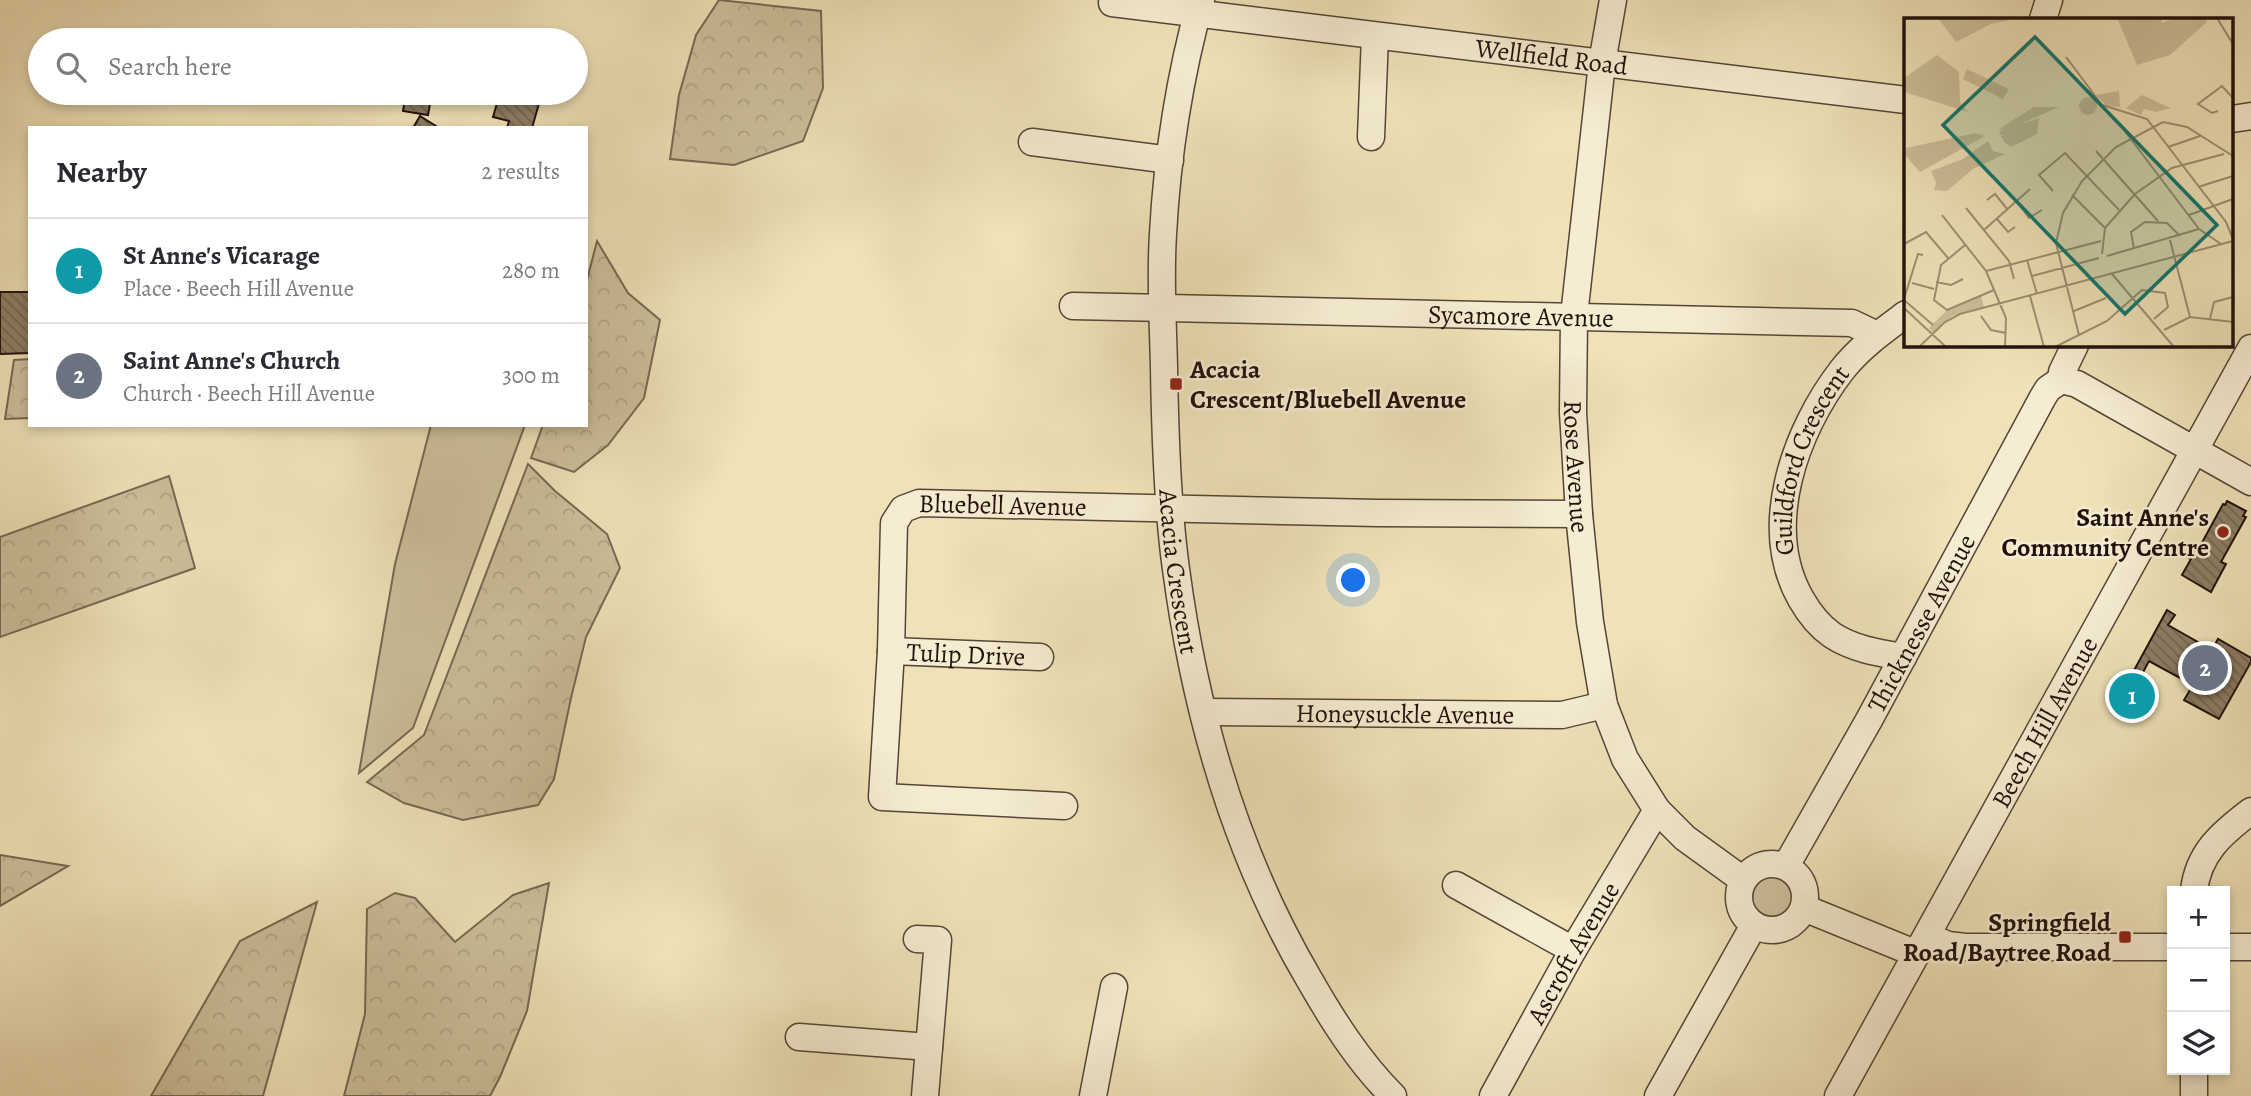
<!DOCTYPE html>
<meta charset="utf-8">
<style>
body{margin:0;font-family:Alegreya,serif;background:#f7f7f7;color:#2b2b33}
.controls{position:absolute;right:21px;bottom:21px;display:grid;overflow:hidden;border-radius:0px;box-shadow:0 4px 10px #0003}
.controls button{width:63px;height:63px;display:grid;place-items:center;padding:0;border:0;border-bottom:2px solid #e1e1e2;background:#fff;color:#2b2b33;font:35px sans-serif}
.you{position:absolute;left:1354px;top:581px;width:24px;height:24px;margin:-18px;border:5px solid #fff;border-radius:50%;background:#1a73e8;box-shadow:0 0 0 10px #1a73e833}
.badge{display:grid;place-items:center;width:46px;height:46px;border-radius:50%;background:#8f2418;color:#fff;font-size:23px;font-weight:700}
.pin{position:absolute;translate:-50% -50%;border:4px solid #fff;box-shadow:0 2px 7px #0006}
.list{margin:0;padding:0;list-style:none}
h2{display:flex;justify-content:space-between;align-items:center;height:91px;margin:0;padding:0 28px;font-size:30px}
h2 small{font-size:23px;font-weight:400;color:#7c7c81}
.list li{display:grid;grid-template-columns:46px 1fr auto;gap:21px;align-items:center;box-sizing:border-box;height:105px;padding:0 28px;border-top:2px solid #e1e1e2}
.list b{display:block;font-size:26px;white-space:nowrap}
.list p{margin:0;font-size:23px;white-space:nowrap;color:#7c7c81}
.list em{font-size:23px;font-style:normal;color:#7c7c81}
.icon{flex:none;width:38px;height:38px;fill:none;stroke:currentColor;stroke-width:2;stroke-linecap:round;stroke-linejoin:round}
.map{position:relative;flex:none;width:2251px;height:1096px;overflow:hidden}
.search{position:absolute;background:#fff;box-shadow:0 4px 10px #0003;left:28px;top:28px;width:560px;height:77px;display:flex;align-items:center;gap:18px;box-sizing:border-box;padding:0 24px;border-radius:38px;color:#7c7c81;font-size:26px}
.panel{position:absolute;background:#fff;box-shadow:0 4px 10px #0003;left:28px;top:126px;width:560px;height:301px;border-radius:0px}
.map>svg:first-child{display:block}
.green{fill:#ccbf9b;stroke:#766854;stroke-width:2}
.forest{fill:url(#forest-crowns);stroke:#766854;stroke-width:2}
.building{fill:url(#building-back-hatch);stroke:#21120c;stroke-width:2}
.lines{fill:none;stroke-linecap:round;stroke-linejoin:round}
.minor-casing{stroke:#544637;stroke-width:29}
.minor{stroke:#f5ecd1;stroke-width:26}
.poi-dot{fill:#8f2418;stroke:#f5ecd1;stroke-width:2.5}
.labels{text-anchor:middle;stroke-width:5;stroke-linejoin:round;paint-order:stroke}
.street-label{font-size:26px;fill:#21120c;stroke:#f5ecd1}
.poi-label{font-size:26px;font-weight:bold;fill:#21120c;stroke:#f5ecd1;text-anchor:end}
.inset-road{fill:none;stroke:#9d8f73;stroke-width:2}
.view{fill:#0f766e;fill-opacity:0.15;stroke:#0f766e;stroke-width:3.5}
.inset-edge{fill:none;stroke:#21120c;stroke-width:3.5}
</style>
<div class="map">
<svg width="2251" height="1096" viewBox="0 0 2251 1096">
<defs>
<pattern id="forest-crowns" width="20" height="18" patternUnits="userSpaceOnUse" patternTransform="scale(1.75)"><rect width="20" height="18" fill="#ccbf9b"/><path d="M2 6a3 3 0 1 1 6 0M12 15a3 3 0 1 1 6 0" fill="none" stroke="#afa384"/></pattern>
<pattern id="building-back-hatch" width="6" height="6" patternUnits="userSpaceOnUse" patternTransform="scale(1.75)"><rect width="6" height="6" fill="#8c7e65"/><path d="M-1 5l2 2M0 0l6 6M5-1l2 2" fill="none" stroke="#726652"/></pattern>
</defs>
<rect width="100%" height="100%" fill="#efe2b8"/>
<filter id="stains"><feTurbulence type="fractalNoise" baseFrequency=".00286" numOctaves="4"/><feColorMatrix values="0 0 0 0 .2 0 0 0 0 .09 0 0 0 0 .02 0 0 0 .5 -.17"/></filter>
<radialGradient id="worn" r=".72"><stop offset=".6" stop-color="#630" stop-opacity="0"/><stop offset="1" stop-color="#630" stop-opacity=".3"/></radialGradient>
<path class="green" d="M431 425H525L413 728 359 773 395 564Z
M1747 897a25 25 0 1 1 50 0a25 25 0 1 1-50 0Z"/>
<path class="forest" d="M719 0 821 11 823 88 803 141 734 165 670 159 679 95 696 35Z
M597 241 628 293 660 320 644 398 608 445 574 472 531 458 543 425H586V284Z
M30 359V418L5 419 14 360Z
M528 464 555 491 607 534 620 568 586 637 571 698 554 779 538 805 463 820 404 803 367 782 424 735Z
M169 476 195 568 0 637V537Z
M0 855 68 866 0 906Z
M549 883 527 1011 500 1077 490 1096H344L365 1014 367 909 395 893 415 898 455 942 513 895Z
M317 902 263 1096H151L240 941Z"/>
<path class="building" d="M406 93H432L428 115 403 111Z
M500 93H542L532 128H507L509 121 493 117Z
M420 116 439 128H413Z
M0 292H30V353L0 354Z
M2227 501 2246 511 2243 516 2246 517 2221 562 2226 564 2211 592 2182 575 2191 559 2187 557 2193 547 2198 550 2223 504 2225 505Z
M2167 610 2175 615 2168 625 2212 650 2218 639 2251 658V662L2219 719 2184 700 2193 685 2149 661 2140 678 2132 674Z
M2132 674 2151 685 2132 719 2112 707Z"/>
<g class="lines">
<g class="minor-casing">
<g id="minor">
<path id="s1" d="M1201 0C1180 73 1167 158 1163 234 1160 278 1163 323 1164 367 1165 432 1167 505 1176 569 1195 712 1236 855 1309 979 1333 1021 1359 1062 1393 1096"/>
<path id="s2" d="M1613 0 1602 63 1574 316 1573 412 1579 514 1590 622 1604 705 1625 759 1657 810 1685 838 1743 880"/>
<path id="s3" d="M1112 3 1906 100"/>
<path d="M2043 19 2049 0"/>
<path d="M2232 119 2251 116"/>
<path d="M1371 137 1375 36"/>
<path d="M1032 142 1170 160"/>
<path id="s4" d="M1073 306 1852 323 1877 335"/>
<path d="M2061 380 2077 384 2251 482"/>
<path d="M2061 380 2062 372 2075 345"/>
<path id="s5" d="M891 651 1040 657"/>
<path id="s6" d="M1903 657C1879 653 1853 649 1832 635 1819 626 1809 613 1801 599 1760 527 1795 431 1842 370 1860 347 1883 331 1906 314"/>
<path id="s7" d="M1204 712 1562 715 1604 705"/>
<path id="s8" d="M1064 806 882 797 891 651 894 523 903 509 919 503 1378 513 1579 514"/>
<circle cx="1772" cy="897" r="33"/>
<path id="s9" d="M1786 866 1869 720 2043 397 2048 389 2061 380"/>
<path d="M1456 885 1573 950"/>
<path d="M2194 891C2198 853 2222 833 2251 811"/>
<path d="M1804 908 1917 954"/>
<path d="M1927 936 1948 945 1965 947H2172"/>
<path d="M917 939 938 940 925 1096"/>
<path d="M2225 947H2251"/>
<path d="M799 1037 929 1047"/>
<path d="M1093 1096 1114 987"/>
<path id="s10" d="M1493 1096 1573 950 1657 810"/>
<path d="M1658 1096 1754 925"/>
<path id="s11" d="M1838 1096 2251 348"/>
<path d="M2194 1096V1070"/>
</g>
</g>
<use href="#minor" class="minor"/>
</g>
<g class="poi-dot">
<rect x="1169" y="377" width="14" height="14" rx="3.5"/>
<circle cx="2223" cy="532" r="7"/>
<rect x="2118" y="930" width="14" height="14" rx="3.5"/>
</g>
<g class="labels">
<g class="street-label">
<text dy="9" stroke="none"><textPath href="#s3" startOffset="443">Wellfield Road</textPath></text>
<text dy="9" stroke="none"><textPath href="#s4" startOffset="448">Sycamore Avenue</textPath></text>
<text dy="9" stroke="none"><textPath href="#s6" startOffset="270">Guildford Crescent</textPath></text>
<text dy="9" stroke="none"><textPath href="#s2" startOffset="469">Rose Avenue</textPath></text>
<text dy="9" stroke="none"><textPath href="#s8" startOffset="574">Bluebell Avenue</textPath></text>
<text dy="9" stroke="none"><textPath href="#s1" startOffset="576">Acacia Crescent</textPath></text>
<text dy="9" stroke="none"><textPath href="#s9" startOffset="278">Thicknesse Avenue</textPath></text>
<text dy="9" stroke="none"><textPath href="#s5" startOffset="75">Tulip Drive</textPath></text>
<text dy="9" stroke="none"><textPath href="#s7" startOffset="201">Honeysuckle Avenue</textPath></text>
<text dy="9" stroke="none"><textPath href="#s11" startOffset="427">Beech Hill Avenue</textPath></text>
<text dy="9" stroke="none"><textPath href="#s10" startOffset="164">Ascroft Avenue</textPath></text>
</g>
<g class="poi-label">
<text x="1190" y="378" text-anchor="start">Acacia<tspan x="1190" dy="30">Crescent/Bluebell Avenue</tspan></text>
<text x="2209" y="526">Saint Anne's<tspan x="2209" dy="30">Community Centre</tspan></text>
<text x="2111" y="931">Springfield<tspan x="2111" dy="30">Road/Baytree Road</tspan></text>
</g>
</g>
<g transform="translate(1904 18)">
<rect width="329" height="329" fill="#efe2b8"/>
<path d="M34 0H115L87 6 52 24ZM213 0H257L258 5 271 0H300L303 4 266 37 233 47ZM130 89H155L103 112 95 111ZM77 277 80 290 48 298 29 315 25 310 43 292Z" fill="#ccbf9b"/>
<path d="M33 37 55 54 56 84 64 94 0 74V60ZM63 51 105 71 99 81 59 61ZM215 73 216 89 202 88 192 77ZM238 77 267 90 252 94 240 91 237 97 222 90ZM175 88a9 9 0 1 1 18 0a9 9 0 1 1-18 0ZM135 100 133 116 107 129 100 124 95 113ZM71 115 81 118 16 154 0 136 2 130ZM84 123 89 133 101 136 69 151 43 173 30 172 32 165 27 153 59 141Z" fill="#ccbf9b"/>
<path class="inset-road" d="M313 0 329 26M162 39 198 87 243 101 322 204 329 221M314 93 308 95 294 86 318 68 329 80M220 112 295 211 317 226M264 129 296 118M192 133 254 203M294 169 329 158M149 173 135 157 161 135 215 192M168 177 201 210M83 182 91 176 104 192M114 185 125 200 138 192M62 190 105 243 110 261M38 197 82 253 102 300 101 329M285 197 329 181M93 201 104 214 111 209M80 212 126 171M266 222 286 299M0 226 22 214 44 240M61 227 37 247 30 282 43 292 90 272M230 231 227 214 241 204 263 205 276 218M198 236 201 210 231 176 268 150 320 136M203 238 295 211M123 242 133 276M82 253 197 223M208 256 270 329M128 258 195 240M32 264 47 267 59 261M8 265 30 271M126 278 140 329M0 281 14 236 19 237M0 282 29 307M0 290 42 329M170 293 202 280M77 298 87 312 102 315M306 301 310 284 329 279M260 312 286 299 329 304M175 317 152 225 159 195 178 163 212 129 259 104 283 109 329 138M15 329 41 304 56 296 329 223M151 329 203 303 238 272 261 275 264 289 250 301"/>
<path class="view" d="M131 19 313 207 221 296 39 107Z"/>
<rect width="329" height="329" class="inset-edge"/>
</g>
<rect width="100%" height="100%" filter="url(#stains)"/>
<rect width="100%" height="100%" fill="url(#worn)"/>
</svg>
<div class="controls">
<button>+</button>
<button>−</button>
<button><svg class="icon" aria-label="layers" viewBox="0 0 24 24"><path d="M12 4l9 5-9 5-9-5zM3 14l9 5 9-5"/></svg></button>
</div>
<div class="you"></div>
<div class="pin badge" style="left:2132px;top:696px;background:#0f9aa8">1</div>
<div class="pin badge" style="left:2205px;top:668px;background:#6b7280">2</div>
<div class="search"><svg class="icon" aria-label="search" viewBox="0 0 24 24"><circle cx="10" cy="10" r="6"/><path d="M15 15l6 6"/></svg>Search here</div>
<section class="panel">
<h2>Nearby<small>2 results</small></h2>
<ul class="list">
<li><span class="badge" style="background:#0f9aa8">1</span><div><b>St Anne's Vicarage</b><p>Place · Beech Hill Avenue</p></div><em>280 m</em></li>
<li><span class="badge" style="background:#6b7280">2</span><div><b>Saint Anne's Church</b><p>Church · Beech Hill Avenue</p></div><em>300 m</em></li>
</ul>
</section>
</div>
